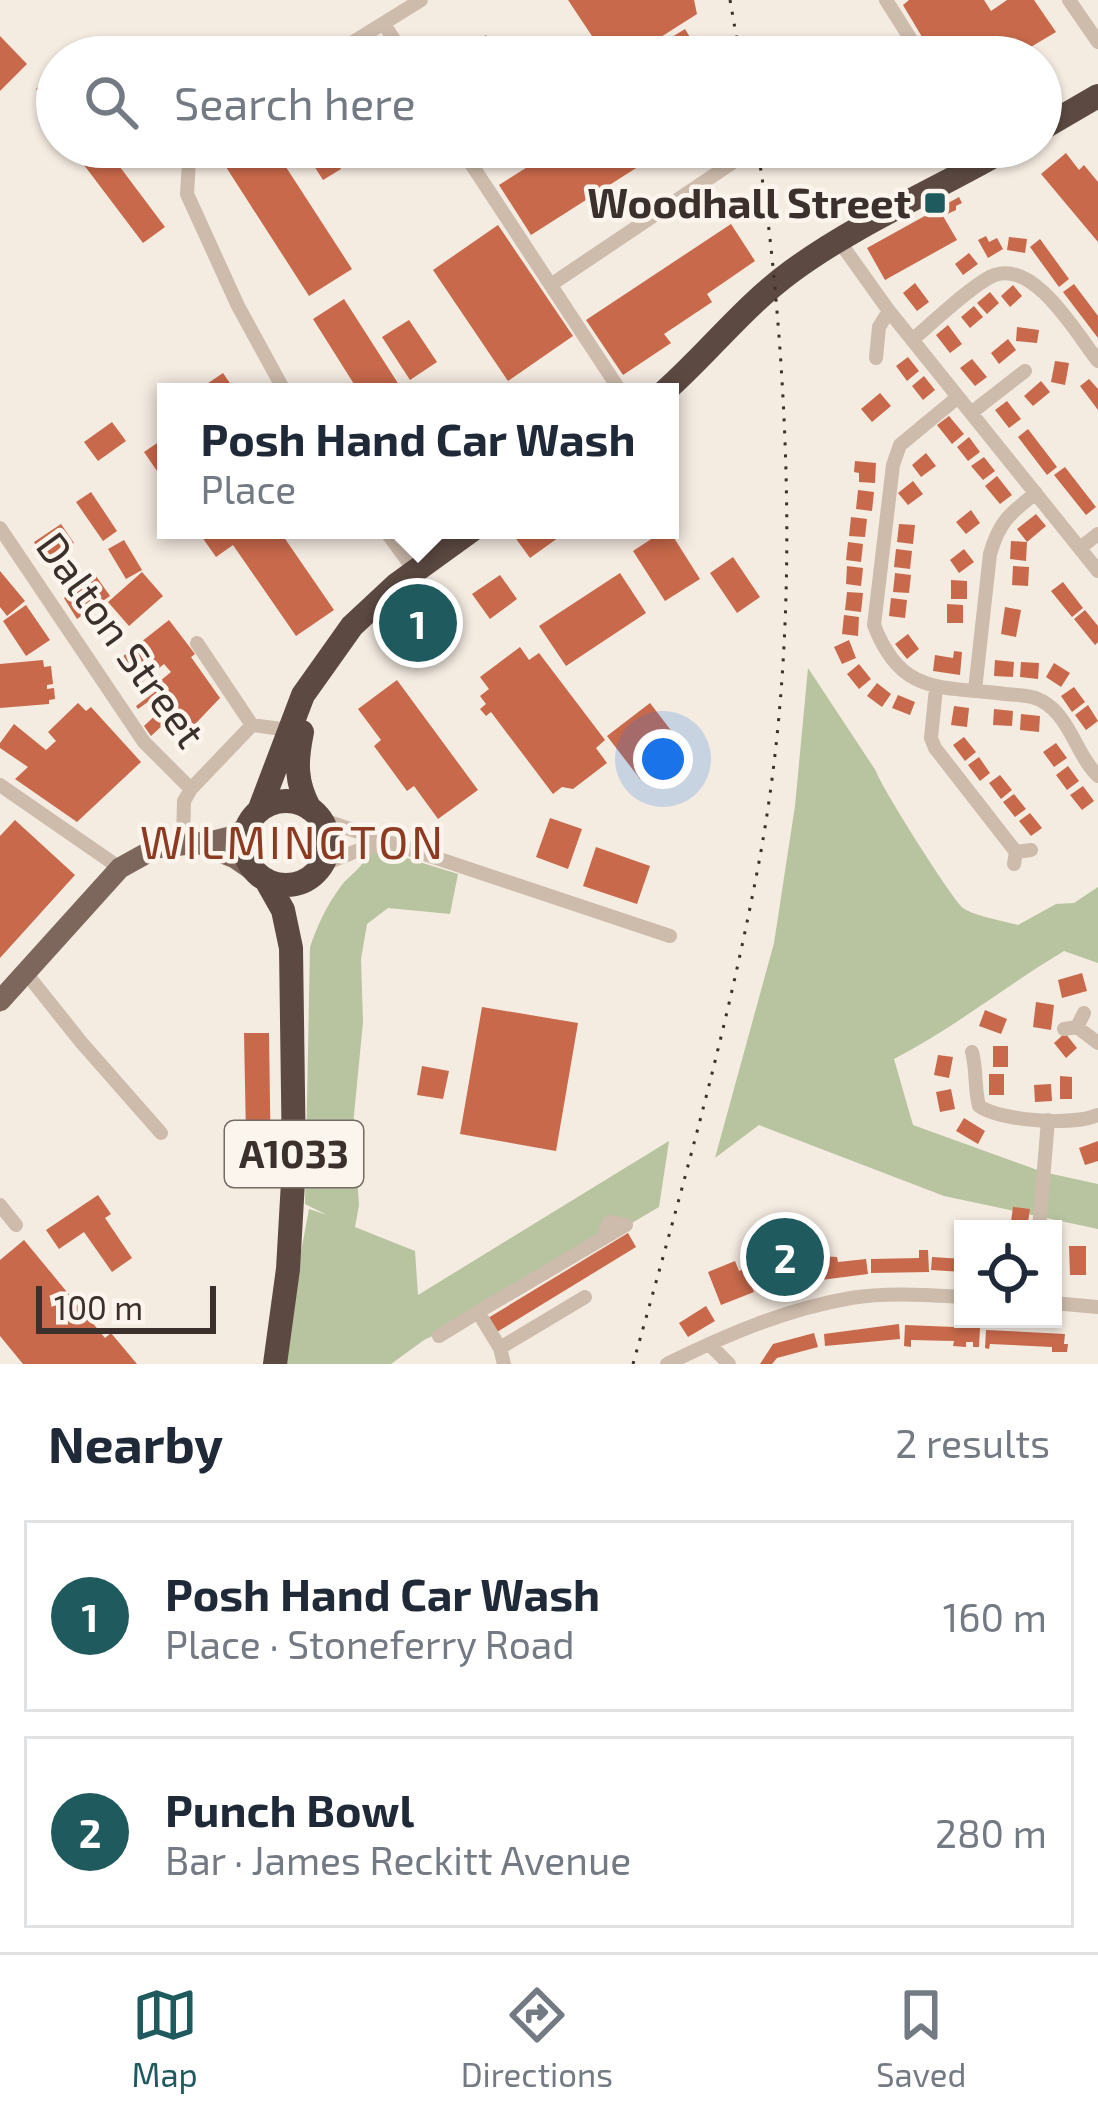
<!DOCTYPE html>
<meta charset="utf-8">
<style>
body{margin:0;font-family:"Exo 2",sans-serif;background:#f6f6f7;color:#1f2937}
.controls{position:absolute;right:36px;bottom:36px;display:grid;overflow:hidden;border-radius:0px;box-shadow:0 3px 9px #0004}
.controls button{width:108px;height:108px;display:grid;place-items:center;padding:0;border:0;border-bottom:3px solid #e0e1e3;background:#fff;color:#1f2937;font:60px sans-serif}
.scale{position:absolute;left:36px;bottom:30px;width:180px;box-sizing:border-box;padding-left:12px;border:6px solid #3b302b;border-top:0;font-size:33px;line-height:42px;white-space:nowrap;color:#3b302b;-webkit-text-stroke:9px #fbf5ee;paint-order:stroke}
.you{position:absolute;left:663px;top:759px;width:42px;height:42px;margin:-30px;border:9px solid #fff;border-radius:50%;background:#1a73e8;box-shadow:0 0 0 18px #1a73e833}
.badge{display:grid;place-items:center;width:78px;height:78px;border-radius:50%;background:#1f5a5e;color:#fff;font-size:39px;font-weight:700}
.pin{position:absolute;translate:-50% -50%;border:6px solid #fff;box-shadow:0 3px 12px #0006}
.popup{position:absolute;left:157px;top:383px;width:522px;height:156px;box-sizing:border-box;display:grid;place-content:center;border-radius:0px;background:#fff;filter:drop-shadow(0 3px 9px #0005);font-size:39px;white-space:nowrap;color:#747a83}
.popup b{font-size:45px;color:#1f2937}
.popup::after{content:'';position:absolute;left:50%;top:100%;margin-left:-24px;border:24px solid transparent;border-top-color:#fff}
.list{margin:0;padding:0;list-style:none}
h2{display:flex;justify-content:space-between;align-items:center;height:156px;margin:0;padding:0 48px;font-size:51px}
h2 small{font-size:39px;font-weight:400;color:#747a83}
.list li{display:grid;grid-template-columns:78px 1fr auto;gap:36px;align-items:center;box-sizing:border-box;height:192px;margin:0 24px 24px;padding:0 24px;border:3px solid #e0e1e3;border-radius:0px}
.list b{display:block;font-size:45px;white-space:nowrap}
.list p{margin:0;font-size:39px;white-space:nowrap;color:#747a83}
.list em{font-size:39px;font-style:normal;color:#747a83}
.icon{flex:none;width:66px;height:66px;fill:none;stroke:currentColor;stroke-width:2;stroke-linecap:round;stroke-linejoin:round}
.map{position:relative;flex:none;width:1098px;height:1364px;overflow:hidden}
.search{position:absolute;background:#fff;box-shadow:0 3px 9px #0004;left:36px;right:36px;top:36px;height:132px;display:flex;align-items:center;gap:30px;box-sizing:border-box;padding:0 42px;border-radius:66px;color:#747a83;font-size:45px}
.sheet{height:588px;background:#fff}
nav{display:flex;justify-content:space-around;align-items:center;box-sizing:border-box;height:168px;border-top:3px solid #e0e1e3;background:#fff;font-size:33px;color:#747a83}
nav a{display:grid;justify-items:center;gap:6px}
nav .on{color:#1f5a5e}
.map>svg:first-child{display:block}
.green{fill:#b8c4a0}
.building{fill:#c8694b}
.lines{fill:none;stroke-linecap:round;stroke-linejoin:round}
.street{stroke:#cdbbac;stroke-width:14}
.primary{stroke:#7d675c;stroke-width:21}
.highway{stroke:#5c4a42;stroke-width:24}
.rail{stroke:#3b302b;stroke-width:3;stroke-dasharray:3 9;stroke-linecap:butt}
.poi-dot{fill:#1f5a5e;stroke:#fbf5ee;stroke-width:4.5}
.labels{text-anchor:middle;stroke-width:9;stroke-linejoin:round;paint-order:stroke}
.shield{fill:#fbf5ee;stroke:#756b66;stroke-width:3}
.shield-label{font-size:39px;font-weight:bold;fill:#3b302b}
.poi-label{font-size:42px;font-weight:bold;fill:#3b302b;stroke:#fbf5ee;text-anchor:end}
.street-label{font-size:42px;fill:#3b302b;stroke:#fbf5ee}
.neighbourhood-label{font-size:45px;letter-spacing:3px;fill:#8c3b22;stroke:#fbf5ee}
</style>
<div class="map">
<svg width="1098" height="1364" viewBox="0 0 1098 1364">
<rect width="100%" height="100%" fill="#f4ebe1"/>
<path class="green" d="M808 668 876 771C879 784 954 902 963 908 974 916 1004 921 1018 925L1056 904 1074 903 1098 887V963L1064 951C1007 985 954 1028 894 1059L913 1125 1043 1172 1098 1184V1229L944 1196 759 1125 715 1158 774 943 795 806Z
M384 851 458 874 450 914 388 908 367 924 361 959 363 1022 353 1125 359 1205 355 1227 415 1251 418 1295 669 1141 659 1207 463 1322 424 1340 391 1364H284L283 1348 309 1209 327 1215 305 1204 310 947C318 924 327 905 341 886 350 874 361 870 366 856Z"/>
<path class="building" d="M568 0H694L697 14 631 56 626 46 606 57Z
M909 0H984L991 11 1007 0H1034L1056 32 1014 57H934L903 5Z
M685 29 702 57H639Z
M486 35 500 57H451Z
M0 36 27 64 0 91Z
M202 40 213 57H175Z
M377 42 387 57H355Z
M44 81 57 94V110L36 89Z
M89 147H105L165 227 143 243 84 165 96 156Z
M257 147H273L352 269 309 296 226 167Z
M302 147H327L341 169 323 180Z
M375 147H415L404 155 401 150 384 161Z
M559 147H633L644 163 531 235 499 185Z
M1066 153 1079 170 1084 165 1098 182V242L1041 174Z
M959 197 962 203 956 206V210L943 216 957 240 885 280 867 248Z
M731 224 755 261 707 294 712 302 664 334 671 343 623 375 586 320Z
M498 225 573 336 508 381 433 270Z
M986 236 989 242 997 238 1003 249 988 258 978 240Z
M1009 237 1027 239 1025 253 1007 250Z
M1040 239 1069 279 1059 287 1030 247Z
M969 253 978 264 963 275 955 264Z
M915 283 929 302 917 311 903 293Z
M1074 284 1098 316V338L1063 292Z
M1013 285 1022 296 1010 307 1001 296Z
M990 292 999 303 987 314 977 303Z
M344 299 401 388 394 392H359L313 319Z
M974 306 983 317 970 328 961 317Z
M409 320 437 362 410 380 382 337Z
M948 325 962 344 950 353 936 335Z
M1017 327 1039 330 1037 343 1016 341Z
M1008 339 1016 350 999 364 991 353Z
M908 357 919 371 907 381 896 366Z
M972 359 987 377 975 386 960 368Z
M1055 361 1069 363 1065 385 1051 382Z
M223 373 236 392H195Z
M924 376 935 390 923 400 912 386Z
M1089 379 1098 389V410L1080 386Z
M1041 381 1050 392 1033 406 1024 396Z
M880 393 891 406 872 422 861 409Z
M1007 401 1021 419 1009 428 995 410Z
M949 416 964 434 952 444 937 425Z
M112 422 126 441 98 461 84 442Z
M1028 429 1057 467 1047 475 1018 437Z
M166 437V484L144 452Z
M969 437 980 452 968 461 957 447Z
M926 453 936 466 921 477 912 465Z
M984 457 995 471 983 480 971 466Z
M855 461 876 463 875 483 859 482V473L854 472Z
M1065 467 1096 507 1086 515 1054 475Z
M997 476 1012 495 1000 504 985 486Z
M913 481 923 494 908 505 898 493Z
M858 490 874 492 872 511 856 509Z
M91 492 117 531 103 541 76 502Z
M971 510 980 523 966 534 956 522Z
M1036 514 1046 526 1027 542 1017 529Z
M851 517 867 519 865 537 849 536Z
M61 524 74 543 47 562 34 542Z
M899 524 915 525 913 544 897 542Z
M197 530H279L334 610 296 636 233 545 216 557Z
M523 530H569L530 558 514 536Z
M665 530H669L700 579 665 601 633 551Z
M124 540 142 570 126 579 108 549Z
M1011 541 1027 542 1026 561 1010 559Z
M848 542 863 544 861 562 846 560Z
M896 549 912 551 910 569 894 567Z
M964 549 974 562 959 573 950 560Z
M733 557 760 597 737 613 710 573Z
M847 566 863 568 861 586 846 584Z
M1013 566 1029 567 1028 586 1012 585Z
M0 571 25 601 7 616 0 607Z
M142 572 163 596 129 626 108 602Z
M620 573 646 613 566 666 539 626Z
M895 573 911 575 909 593 893 592Z
M500 575 517 599 490 619 472 594Z
M96 576 110 596 77 619 64 598Z
M951 580 967 581V599H951Z
M1063 582 1083 608 1072 617 1051 591Z
M847 592 863 593 861 612 845 610Z
M418 598 434 618 429 622 435 630 442 624 450 634 438 648 422 628 415 634 398 613Z
M891 598 907 600 905 618 889 616Z
M947 604 963 605V623H947Z
M26 605 50 640 26 656 3 621Z
M1005 607 1021 610 1016 637 1001 634Z
M1085 610 1098 626V642L1095 645 1074 619Z
M844 615 859 617 858 636 842 634Z
M169 620 195 654 191 657 220 698 180 740 165 723 151 736 144 726 163 708 168 710 174 702 163 691 138 709 136 706 163 686 160 681 171 672 164 664 141 683 122 657Z
M908 634 919 649 907 659 895 644Z
M849 640 856 658 842 664 834 647Z
M520 647 529 660 539 653 605 740 596 748 607 763 573 789 562 787 553 794 491 712 486 716 480 709 486 704 480 696 489 689 480 677Z
M954 651 962 652 960 675 933 671 935 655 953 658Z
M43 660 44 667 51 666 53 684 47 685V689L54 688 55 699 49 700V704L0 708V664Z
M995 660 1014 662 1013 677 994 676Z
M1021 662 1039 663 1038 679 1020 677Z
M1054 663 1070 673 1061 687 1046 677Z
M859 664 871 679 859 689 847 674Z
M397 680 478 790 438 819 414 786 407 791 374 746 381 740 358 709Z
M877 683 891 694 882 707 867 696Z
M1074 687 1085 702 1072 712 1061 696Z
M898 695 915 702 910 715 892 708Z
M78 703 86 711 91 707 141 762 77 822 15 779 28 767 0 748V743L14 724 46 750 56 741 48 732Z
M650 703 683 746 640 779 607 736Z
M1088 705 1098 721 1086 730 1075 715Z
M954 706 969 708 967 727 951 725Z
M994 709 1013 711 1012 726 993 725Z
M1021 714 1040 716 1039 732 1020 730Z
M964 737 976 752 965 761 953 745Z
M1056 743 1067 758 1054 767 1043 752Z
M979 757 990 773 980 781 968 765Z
M1068 766 1079 781 1067 790 1056 775Z
M1000 775 1012 790 1001 799 989 783Z
M1083 786 1094 801 1082 810 1070 795Z
M1014 794 1026 809 1015 817 1003 802Z
M1030 813 1042 828 1031 836 1019 821Z
M550 818 582 829 568 869 536 857Z
M15 820 75 875 0 958V836Z
M596 847 650 866 637 904 583 886Z
M1082 973 1087 991 1062 998 1058 980Z
M1036 1002 1054 1005 1051 1030 1033 1027Z
M482 1007 578 1023 556 1151 460 1134Z
M985 1010 1007 1019 1001 1034 979 1026Z
M244 1033H269L271 1173H249V1162H240L239 1151H236V1137H246Z
M1065 1033 1077 1048 1066 1058 1054 1043Z
M993 1046H1008V1067H993Z
M938 1055 953 1057 949 1078 934 1075Z
M422 1066 449 1071 443 1099 417 1095Z
M989 1074H1004V1095H989Z
M1060 1076 1072 1077V1099H1060Z
M1051 1084 1052 1101 1035 1102 1034 1085Z
M951 1089 955 1109 940 1112 936 1092Z
M964 1118 985 1131 978 1144 956 1131Z
M1098 1141V1161L1085 1165 1079 1148Z
M98 1195 111 1214 105 1218 132 1258 112 1272 84 1232 59 1249 46 1230Z
M1013 1207 1030 1209 1027 1229H1010Z
M628 1233 636 1247 497 1332 488 1318Z
M794 1233 804 1278 774 1285 769 1261 774 1252 784 1249 783 1241 790 1240 789 1234Z
M24 1240 105 1338 111 1333 137 1364H23L0 1336V1260Z
M1069 1246H1086V1275H1070Z
M919 1250H928L929 1272 871 1273V1259L919 1258Z
M820 1256 837 1257 838 1262 866 1259 868 1274 821 1280Z
M932 1257 963 1259V1272L931 1270Z
M735 1261 739 1271 744 1269 754 1292 721 1305 708 1272Z
M706 1306 715 1321 688 1337 679 1323Z
M899 1324 900 1339 825 1346 824 1334Z
M905 1325 980 1328 979 1347H973V1342H966V1347L953 1346 954 1341 911 1340V1347L904 1346Z
M986 1330 1065 1334 1064 1344H1068L1067 1352H1052V1347L990 1344 989 1349 985 1348Z
M814 1333 818 1347 777 1358 772 1364H760L773 1344Z"/>
<g class="lines">
<path class="street" d="M886 0 922 57
M1069 0 1098 42
M384 24 405 57
M329 57 421 0
M193 147 189 161 187 194 238 306 285 392
M460 147 619 389
M839 241 889 311 1098 571
M552 284 732 163
M912 340C930 325 976 281 995 275 1035 261 1076 333 1098 361
M876 358 879 327 889 311
M958 397 900 445 893 465 874 625C901 696 941 686 1005 694 1017 695 1032 695 1042 701 1070 716 1076 755 1098 776
M971 413 1025 371
M0 528 144 742 191 789
M385 530 415 571
M1080 548 1098 534
M197 643 252 725
M936 688 931 738 935 748 1016 852
M975 690 990 554C999 522 1010 513 1036 493
M0 785 120 868
M320 819 670 936
M183 843 184 801 191 789 252 725 289 730
M1014 864 1016 852 1031 850
M322 865 359 850 391 844
M26 973 81 1042 161 1133
M1077 1027 1098 1043
M1064 1029 1077 1027 1084 1013
M972 1052C977 1070 974 1087 979 1106 1001 1121 1073 1126 1098 1115
M0 1205 16 1225
M1039 1229 1048 1120
M1053 1303 1098 1307
M478 1312C527 1283 577 1254 626 1225L609 1222 603 1238
M439 1336 478 1312 500 1348
M709 1344 729 1364
M504 1364 500 1348 585 1297
M667 1364C726 1335 786 1309 851 1298 887 1292 927 1295 963 1297"/>
<path class="primary" d="M201 844 235 858 254 871
M0 1001 120 868 156 848 214 841 230 837 248 827"/>
<path class="highway" d="M1041 129 1098 96
M664 392C708 353 744 306 792 271 859 222 938 189 1010 147
M302 732C296 761 295 782 310 809
M244 843a42 42 0 1 1 84 0a42 42 0 1 1-84 0Z
M259 811 303 695 352 626 396 585 472 530
M266 880 283 910 291 948 294 1164 288 1269 275 1364"/>
<path class="rail" d="M730 0 740 57
M633 1364C680 1197 727 1032 759 862 791 690 792 510 779 336 774 273 768 209 757 147"/>
</g>
<rect class="poi-dot" x="923" y="191" width="24" height="24" rx="6"/>
<g class="labels">
<rect class="shield" x="225" y="1121" width="138" height="66" rx="9"/>
<g class="shield-label">
<text x="294" y="1168">A1033</text>
</g>
<g class="poi-label">
<text x="911" y="218">Woodhall Street</text>
</g>
<g class="street-label">
<text transform="translate(121 640) rotate(54)" y="15">Dalton Street</text>
</g>
<g class="neighbourhood-label">
<text x="293" y="859">WILMINGTON</text>
</g>
</g>
</svg>
<div class="controls">
<button><svg class="icon" aria-label="locate" viewBox="0 0 24 24"><circle cx="12" cy="12" r="6"/><path d="M12 2v4M12 18v4M2 12h4M18 12h4"/></svg></button>
</div>
<div class="scale">100 m</div>
<div class="you"></div>
<div class="pin badge" style="left:418px;top:623px">1</div>
<div class="popup"><b>Posh Hand Car Wash</b>Place</div>
<div class="pin badge" style="left:785px;top:1257px">2</div>
<div class="search"><svg class="icon" aria-label="search" viewBox="0 0 24 24"><circle cx="10" cy="10" r="6"/><path d="M15 15l6 6"/></svg>Search here</div>
</div>
<section class="sheet">
<h2>Nearby<small>2 results</small></h2>
<ul class="list">
<li><span class="badge">1</span><div><b>Posh Hand Car Wash</b><p>Place · Stoneferry Road</p></div><em>160 m</em></li>
<li><span class="badge">2</span><div><b>Punch Bowl</b><p>Bar · James Reckitt Avenue</p></div><em>280 m</em></li>
</ul>
</section>
<nav>
<a class="on"><svg class="icon" aria-label="map" viewBox="0 0 24 24"><path d="M3 6l6-2 6 2 6-2v14l-6 2-6-2-6 2zM9 4v14M15 6v14"/></svg>Map</a>
<a><svg class="icon" aria-label="directions" viewBox="0 0 24 24"><path d="M12 3l9 9-9 9-9-9zM9 14v-3h6M13 9l2 2-2 2"/></svg>Directions</a>
<a><svg class="icon" aria-label="saved" viewBox="0 0 24 24"><path d="M7 4h10v16l-5-4-5 4z"/></svg>Saved</a>
</nav>
